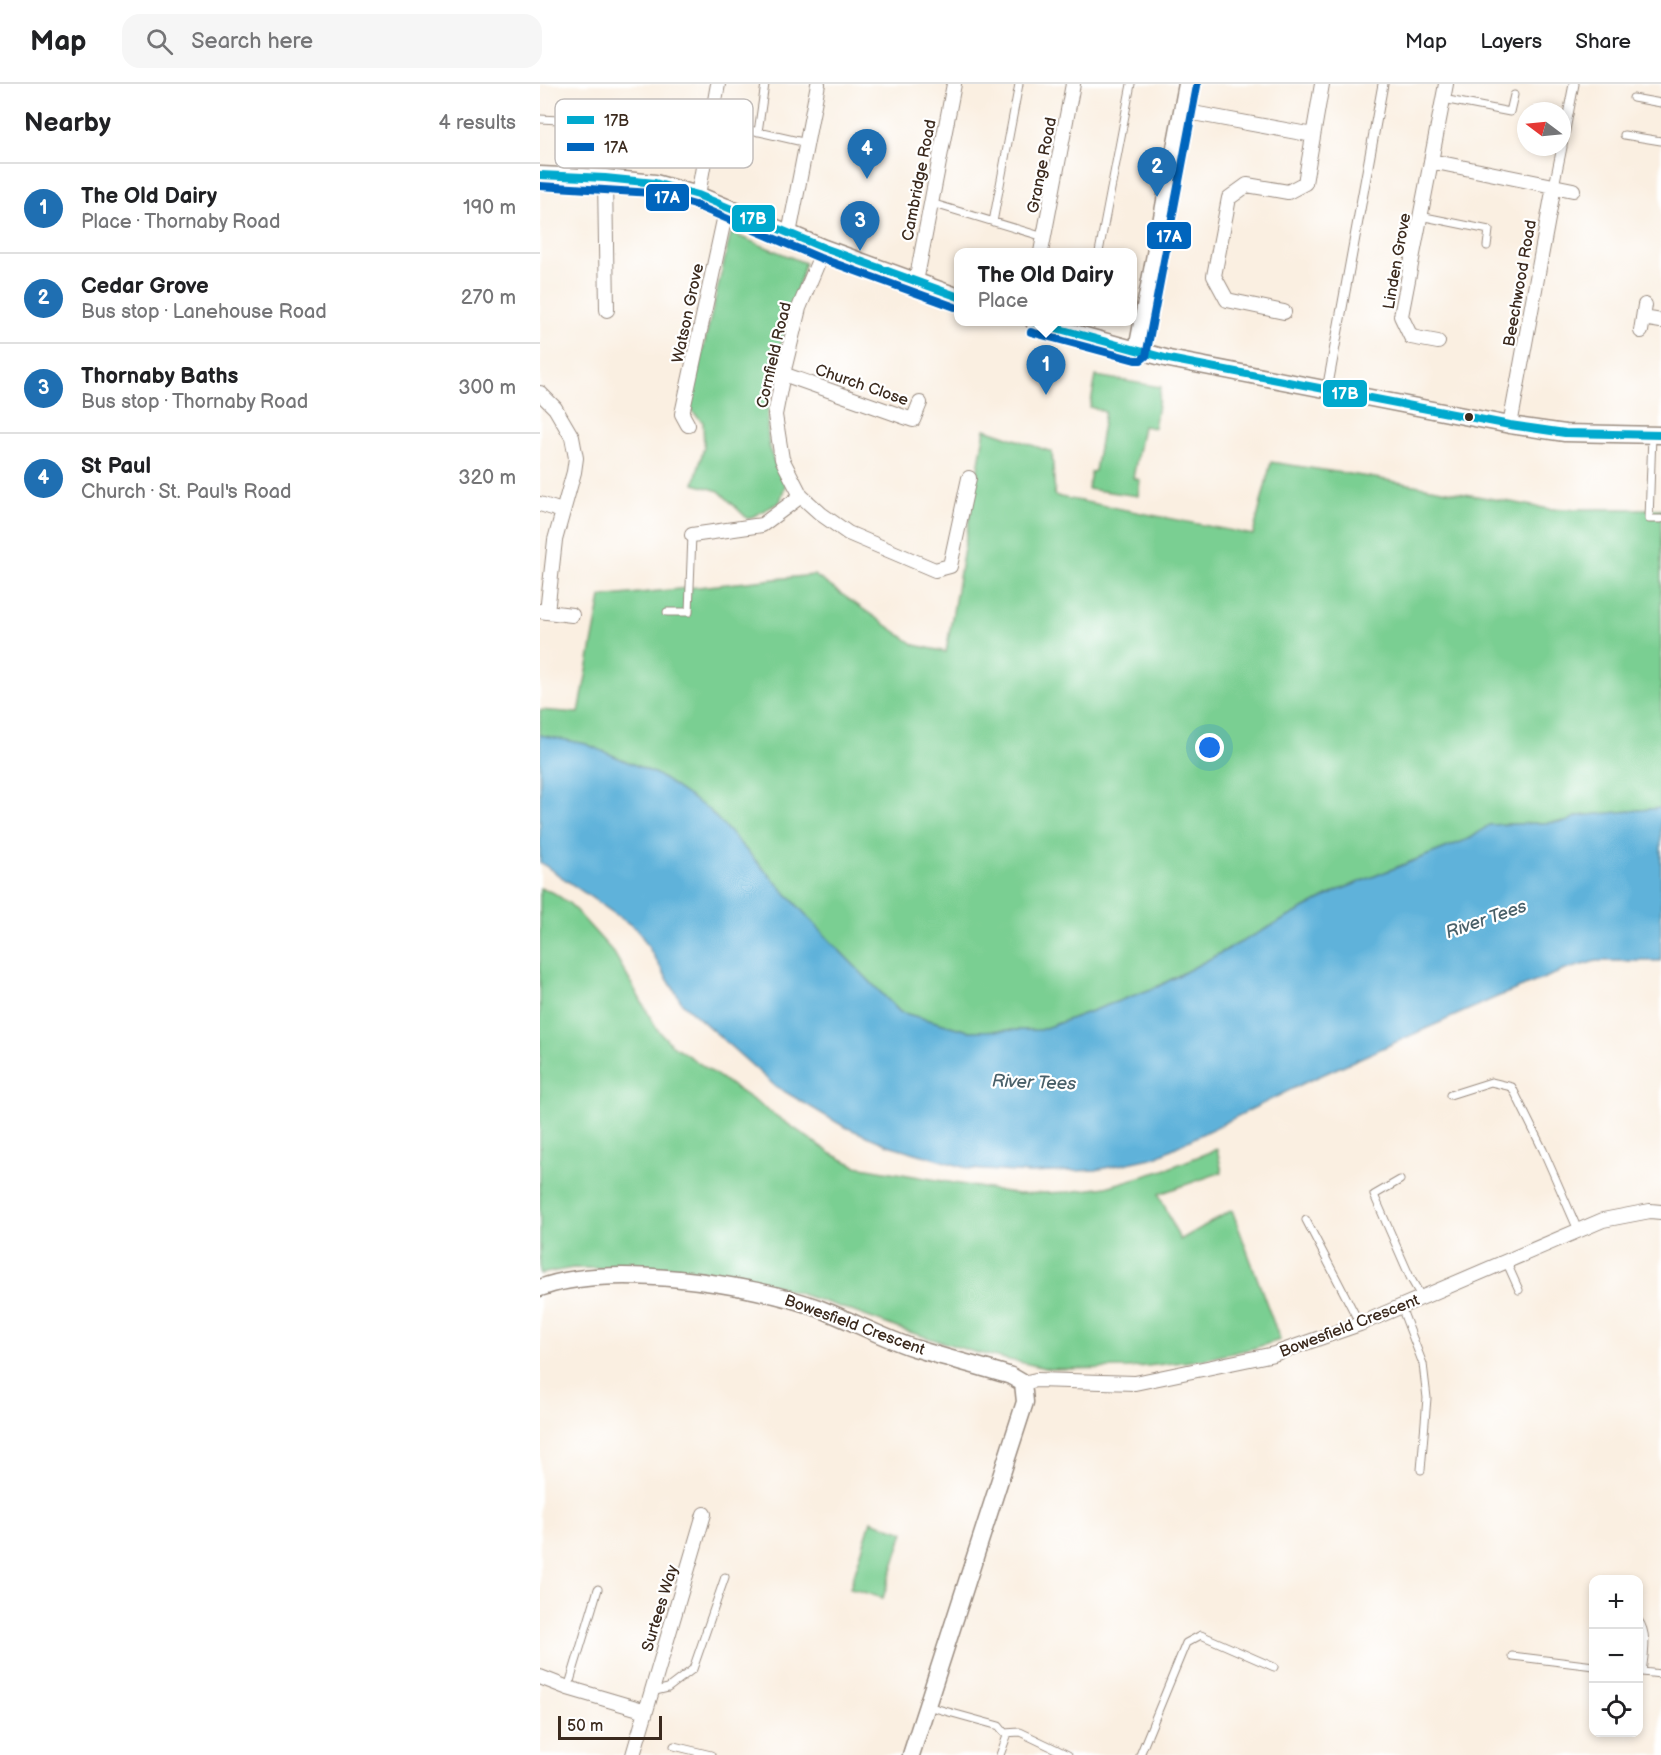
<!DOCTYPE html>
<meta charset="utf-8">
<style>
body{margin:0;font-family:"Balsamiq Sans",sans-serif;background:#f6f6f6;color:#202124}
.controls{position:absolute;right:18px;bottom:18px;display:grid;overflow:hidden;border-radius:12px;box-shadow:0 3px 9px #0003}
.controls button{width:54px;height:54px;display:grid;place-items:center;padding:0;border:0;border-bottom:2px solid #e0e0e0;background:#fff;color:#202124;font:30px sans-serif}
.compass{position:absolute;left:977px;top:18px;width:54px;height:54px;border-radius:50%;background:#fff;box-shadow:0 3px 9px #0003;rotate:286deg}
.scale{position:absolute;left:18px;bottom:15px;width:104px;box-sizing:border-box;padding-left:6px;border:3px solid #3b2a1e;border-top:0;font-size:16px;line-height:21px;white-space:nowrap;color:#3b2a1e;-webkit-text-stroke:4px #fff;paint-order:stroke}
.you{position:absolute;left:670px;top:664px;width:21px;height:21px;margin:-15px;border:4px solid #fff;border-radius:50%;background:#1a73e8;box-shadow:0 0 0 9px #1a73e833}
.badge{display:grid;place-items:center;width:39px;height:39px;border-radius:50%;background:#1f6fb2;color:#fff;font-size:20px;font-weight:700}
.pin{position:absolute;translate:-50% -50px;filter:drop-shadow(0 2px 3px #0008)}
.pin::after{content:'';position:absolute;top:32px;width:21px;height:18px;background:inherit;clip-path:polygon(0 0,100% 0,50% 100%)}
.popup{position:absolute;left:414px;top:164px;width:183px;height:78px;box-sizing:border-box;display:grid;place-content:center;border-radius:12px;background:#fff;filter:drop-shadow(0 2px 4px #0005);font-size:20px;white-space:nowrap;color:#757577}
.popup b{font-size:22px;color:#202124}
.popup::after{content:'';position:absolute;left:50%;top:100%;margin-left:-12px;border:12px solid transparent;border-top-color:#fff}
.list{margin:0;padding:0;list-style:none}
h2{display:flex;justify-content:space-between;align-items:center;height:78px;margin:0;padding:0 24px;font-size:26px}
h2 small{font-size:20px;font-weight:400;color:#757577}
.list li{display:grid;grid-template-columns:39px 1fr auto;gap:18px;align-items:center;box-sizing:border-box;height:90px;padding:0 24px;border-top:2px solid #e0e0e0}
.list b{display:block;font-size:22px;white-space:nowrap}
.list p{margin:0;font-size:20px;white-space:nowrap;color:#757577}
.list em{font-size:20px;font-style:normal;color:#757577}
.icon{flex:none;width:33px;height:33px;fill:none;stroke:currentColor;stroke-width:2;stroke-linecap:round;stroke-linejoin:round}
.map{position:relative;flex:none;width:1121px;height:1671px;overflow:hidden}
header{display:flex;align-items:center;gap:36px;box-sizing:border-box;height:84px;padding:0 30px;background:#fff;border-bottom:2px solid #e0e0e0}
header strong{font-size:28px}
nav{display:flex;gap:33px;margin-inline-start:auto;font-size:21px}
.search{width:420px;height:54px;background:#f6f6f6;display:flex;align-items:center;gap:15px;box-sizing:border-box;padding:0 21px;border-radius:18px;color:#757577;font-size:22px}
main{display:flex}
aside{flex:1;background:#fff}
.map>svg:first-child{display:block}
.green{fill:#7acf92;stroke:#5a7c58;stroke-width:1.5}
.water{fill:#5eb2da;stroke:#4c6e7c;stroke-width:1.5}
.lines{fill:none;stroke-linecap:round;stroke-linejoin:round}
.service-casing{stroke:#9a8c80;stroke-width:9}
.pedestrian-casing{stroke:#9a8c80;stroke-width:11}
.minor-casing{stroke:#9a8c80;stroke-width:16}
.tertiary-casing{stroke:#9a8c80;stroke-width:19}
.service{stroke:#fff;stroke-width:7}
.pedestrian{stroke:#fff;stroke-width:9}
.minor{stroke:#fff;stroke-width:14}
.tertiary{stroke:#fff;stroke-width:16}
.bus-1-casing{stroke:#fff;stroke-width:12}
.bus-2-casing{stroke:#fff;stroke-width:12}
.bus-1{stroke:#00a9ce;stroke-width:8}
.bus-2{stroke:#0065bd;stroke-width:8}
.bus-dot{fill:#3b2a1e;stroke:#fff;stroke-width:2}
.labels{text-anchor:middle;stroke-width:4.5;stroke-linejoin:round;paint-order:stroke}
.street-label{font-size:16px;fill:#3b2a1e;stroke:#fff}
.water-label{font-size:18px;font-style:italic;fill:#496069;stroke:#fff}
.key{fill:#fff;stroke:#c4bfbc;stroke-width:1.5}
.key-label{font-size:16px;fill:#3b2a1e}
.line-badge{stroke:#fff;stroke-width:2}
.badge-label{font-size:16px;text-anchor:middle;font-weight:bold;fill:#fff}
</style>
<header>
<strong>Map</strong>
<div class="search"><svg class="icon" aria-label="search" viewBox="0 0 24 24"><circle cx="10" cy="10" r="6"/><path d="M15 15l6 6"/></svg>Search here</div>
<nav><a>Map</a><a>Layers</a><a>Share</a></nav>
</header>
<main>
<aside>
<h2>Nearby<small>4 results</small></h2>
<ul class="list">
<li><span class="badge">1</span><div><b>The Old Dairy</b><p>Place · Thornaby Road</p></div><em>190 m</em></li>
<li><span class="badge">2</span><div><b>Cedar Grove</b><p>Bus stop · Lanehouse Road</p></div><em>270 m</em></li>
<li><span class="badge">3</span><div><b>Thornaby Baths</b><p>Bus stop · Thornaby Road</p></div><em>300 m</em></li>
<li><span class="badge">4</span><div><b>St Paul</b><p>Church · St. Paul's Road</p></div><em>320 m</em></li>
</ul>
</aside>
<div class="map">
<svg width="1121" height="1671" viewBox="0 0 1121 1671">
<rect width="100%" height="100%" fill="#fff"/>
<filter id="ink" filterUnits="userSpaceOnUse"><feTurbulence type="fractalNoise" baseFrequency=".0167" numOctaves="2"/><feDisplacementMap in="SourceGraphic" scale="12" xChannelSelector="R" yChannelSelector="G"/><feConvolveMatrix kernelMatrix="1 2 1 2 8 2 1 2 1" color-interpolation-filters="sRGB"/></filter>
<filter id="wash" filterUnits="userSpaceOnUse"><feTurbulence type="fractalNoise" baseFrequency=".008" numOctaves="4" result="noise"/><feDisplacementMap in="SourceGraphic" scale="24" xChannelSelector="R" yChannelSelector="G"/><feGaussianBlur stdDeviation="1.35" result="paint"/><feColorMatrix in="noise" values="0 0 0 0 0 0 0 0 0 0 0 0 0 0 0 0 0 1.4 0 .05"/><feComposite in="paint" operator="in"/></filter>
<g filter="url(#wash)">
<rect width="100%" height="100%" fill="#faefe1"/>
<path class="green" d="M191 149 265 179C251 229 216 319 231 369 234 379 241 389 246 398L240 418 208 435 179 407 154 400 164 363 163 338 149 324Z
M556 292 621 303 614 344 603 342 593 394 600 396 598 412 548 405 551 388 555 387 565 328 550 323Z
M445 345 512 368 515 412 713 451 731 378 829 393 1010 425H1121V724L1038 732 1026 738 949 741 931 754 797 807 617 903 500 946 428 947 360 928 292 859 169 726 116 690 46 660 0 651V626L39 629 61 513 274 491 375 561 406 568Z
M0 804 14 809 30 820 74 869 117 945 131 960 292 1070 316 1082 478 1110 529 1108 566 1103 624 1086 677 1065 682 1088 619 1110 640 1156 692 1126 740 1256 714 1264 661 1276 589 1284 510 1285 434 1268 363 1246 306 1225 215 1195 147 1185 33 1184 0 1190Z
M331 1437 364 1448 343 1514 310 1504Z"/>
<path class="water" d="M0 651 46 660 116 690 169 726 292 859 360 928 428 947 500 946 617 903 797 807 931 754 949 741 1026 738 1038 732 1121 724V877H1056L1025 886 957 913 764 999 616 1073 556 1086 490 1089 430 1085 348 1061 303 1042 235 1002 142 919 98 846 0 778Z"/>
</g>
<g filter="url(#ink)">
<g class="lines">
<g class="service-casing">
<path id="service" d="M1093 14 1121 19
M903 15 970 28 974 11
M0 35 170 44
M171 37 267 59
M218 48 225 0
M1084 51 1121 57
M391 119 504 153
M880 132 949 146 947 162
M453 138 479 0
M559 168 591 0
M1112 351 1109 435H1121
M127 528H149L152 451
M910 1011 951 998 972 1003 1003 1066 1038 1146
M860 1096 834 1111 870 1193 882 1214
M766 1136 820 1240
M966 1177 979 1206
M861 1223 883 1280 887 1314 881 1386
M1098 1536C1109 1550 1104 1571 1102 1588L1121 1590
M972 1572 1054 1582
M28 1604 58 1505
M111 1608 128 1604 153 1585 185 1493
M387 1622 459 1642 467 1652 460 1671
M464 1649 480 1648 528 1671
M134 1662 171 1671
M600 1671 646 1559 661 1551 734 1583"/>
</g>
<g class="pedestrian-casing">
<path id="pedestrian" d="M1022 61 1034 0
M1014 102 1022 63
M787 306 843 0"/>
</g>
<g class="minor-casing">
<path id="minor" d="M642 27 773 51
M891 77 1033 106
M65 94 67 226
M158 111 178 0
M249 150 278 0
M284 164 259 224 243 290 235 331 242 375 261 412 281 430 308 449 395 486 410 482 429 394
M501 168 533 0
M376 198 414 0
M744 228 687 216 674 192 689 114 707 101 748 108 765 99 782 0
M1103 234 1121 237
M1101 247 1105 221
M898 258 871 253 861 232 906 0
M243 290 373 336 380 319
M0 309 15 324 32 353 36 374 34 388 15 456 7 528 0 527
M148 341 142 330 187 122
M970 341 1014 102
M0 420 22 427
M152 451 222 441 261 412
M7 528 32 531
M483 1299 496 1296 595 1299 734 1270 820 1240 1063 1136 1110 1127 1121 1128
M0 1593 28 1604 106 1627
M93 1671 164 1430"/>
</g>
<g class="tertiary-casing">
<path id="tertiary" d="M0 91 65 94 115 99 158 111 284 164 419 213
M494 238 629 275 970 341 1025 349 1121 351
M597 266 647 0
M0 1204C66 1178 211 1199 278 1224 310 1236 341 1253 374 1264 406 1274 439 1282 471 1292L483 1299 485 1318 371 1671"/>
</g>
<use href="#service" class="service"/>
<use href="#pedestrian" class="pedestrian"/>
<use href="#minor" class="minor"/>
<use href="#tertiary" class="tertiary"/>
<g class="bus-1-casing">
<path id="bus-1" d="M0 91 65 94 115 99 158 111 284 164 419 213
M494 238 629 275 970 341 1025 349 1121 351"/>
</g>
<g class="bus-2-casing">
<path id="bus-2" d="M0 102 113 109 155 121 280 174 415 223
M491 248 595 276H601L606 272 657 2"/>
</g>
<use href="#bus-1" class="bus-1"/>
<use href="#bus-2" class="bus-2"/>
</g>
</g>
<circle class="bus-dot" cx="929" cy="333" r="5"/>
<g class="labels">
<g class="street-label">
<text transform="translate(501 81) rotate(-79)" y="6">Grange Road</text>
<text transform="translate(378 96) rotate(-79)" y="6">Cambridge Road</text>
<text transform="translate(856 177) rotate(-80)" y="6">Linden Grove</text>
<text transform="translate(979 199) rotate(-80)" y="6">Beechwood Road</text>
<text transform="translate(147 229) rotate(-78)" y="6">Watson Grove</text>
<text transform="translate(233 271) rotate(-77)" y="6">Cornfield Road</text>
<text transform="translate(322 300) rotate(19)" y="6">Church Close</text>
<text transform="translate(315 1240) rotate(20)" y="6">Bowesfield Crescent</text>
<text transform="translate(809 1241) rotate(-21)" y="6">Bowesfield Crescent</text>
<text transform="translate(119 1524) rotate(-73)" y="6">Surtees Way</text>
</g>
<g class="water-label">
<text transform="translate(946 835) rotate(-19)" y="6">River Tees</text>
<text transform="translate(494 998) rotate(2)" y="6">River Tees</text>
</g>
</g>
<rect x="15" y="15" width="198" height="69" rx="9" class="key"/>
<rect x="27" y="32" width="27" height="8" fill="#00a9ce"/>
<rect x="27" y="59" width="27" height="8" fill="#0065bd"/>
<g class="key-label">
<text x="64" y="42">17B</text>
<text x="64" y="69">17A</text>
</g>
<g class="line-badge">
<rect x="105" y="99" width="45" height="29" rx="6" fill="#0065bd"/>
<rect x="191" y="120" width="45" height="29" rx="6" fill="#00a9ce"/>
<rect x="606" y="137" width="46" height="29" rx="6" fill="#0065bd"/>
<rect x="782" y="295" width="46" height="29" rx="6" fill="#00a9ce"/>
</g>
<g class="badge-label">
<text x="127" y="119">17A</text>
<text x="213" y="140">17B</text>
<text x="629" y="158">17A</text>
<text x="805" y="315">17B</text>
</g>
</svg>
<div class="controls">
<button>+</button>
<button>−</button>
<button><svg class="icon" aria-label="locate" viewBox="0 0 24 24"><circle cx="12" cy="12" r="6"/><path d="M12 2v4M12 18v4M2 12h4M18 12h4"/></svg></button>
</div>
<svg class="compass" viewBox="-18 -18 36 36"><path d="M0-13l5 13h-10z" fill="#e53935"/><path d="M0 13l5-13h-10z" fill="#757577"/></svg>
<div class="scale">50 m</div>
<div class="you"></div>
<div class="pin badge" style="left:506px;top:311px">1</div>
<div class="popup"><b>The Old Dairy</b>Place</div>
<div class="pin badge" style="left:617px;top:113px">2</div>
<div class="pin badge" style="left:320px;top:167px">3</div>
<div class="pin badge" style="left:327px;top:95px">4</div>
</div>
</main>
